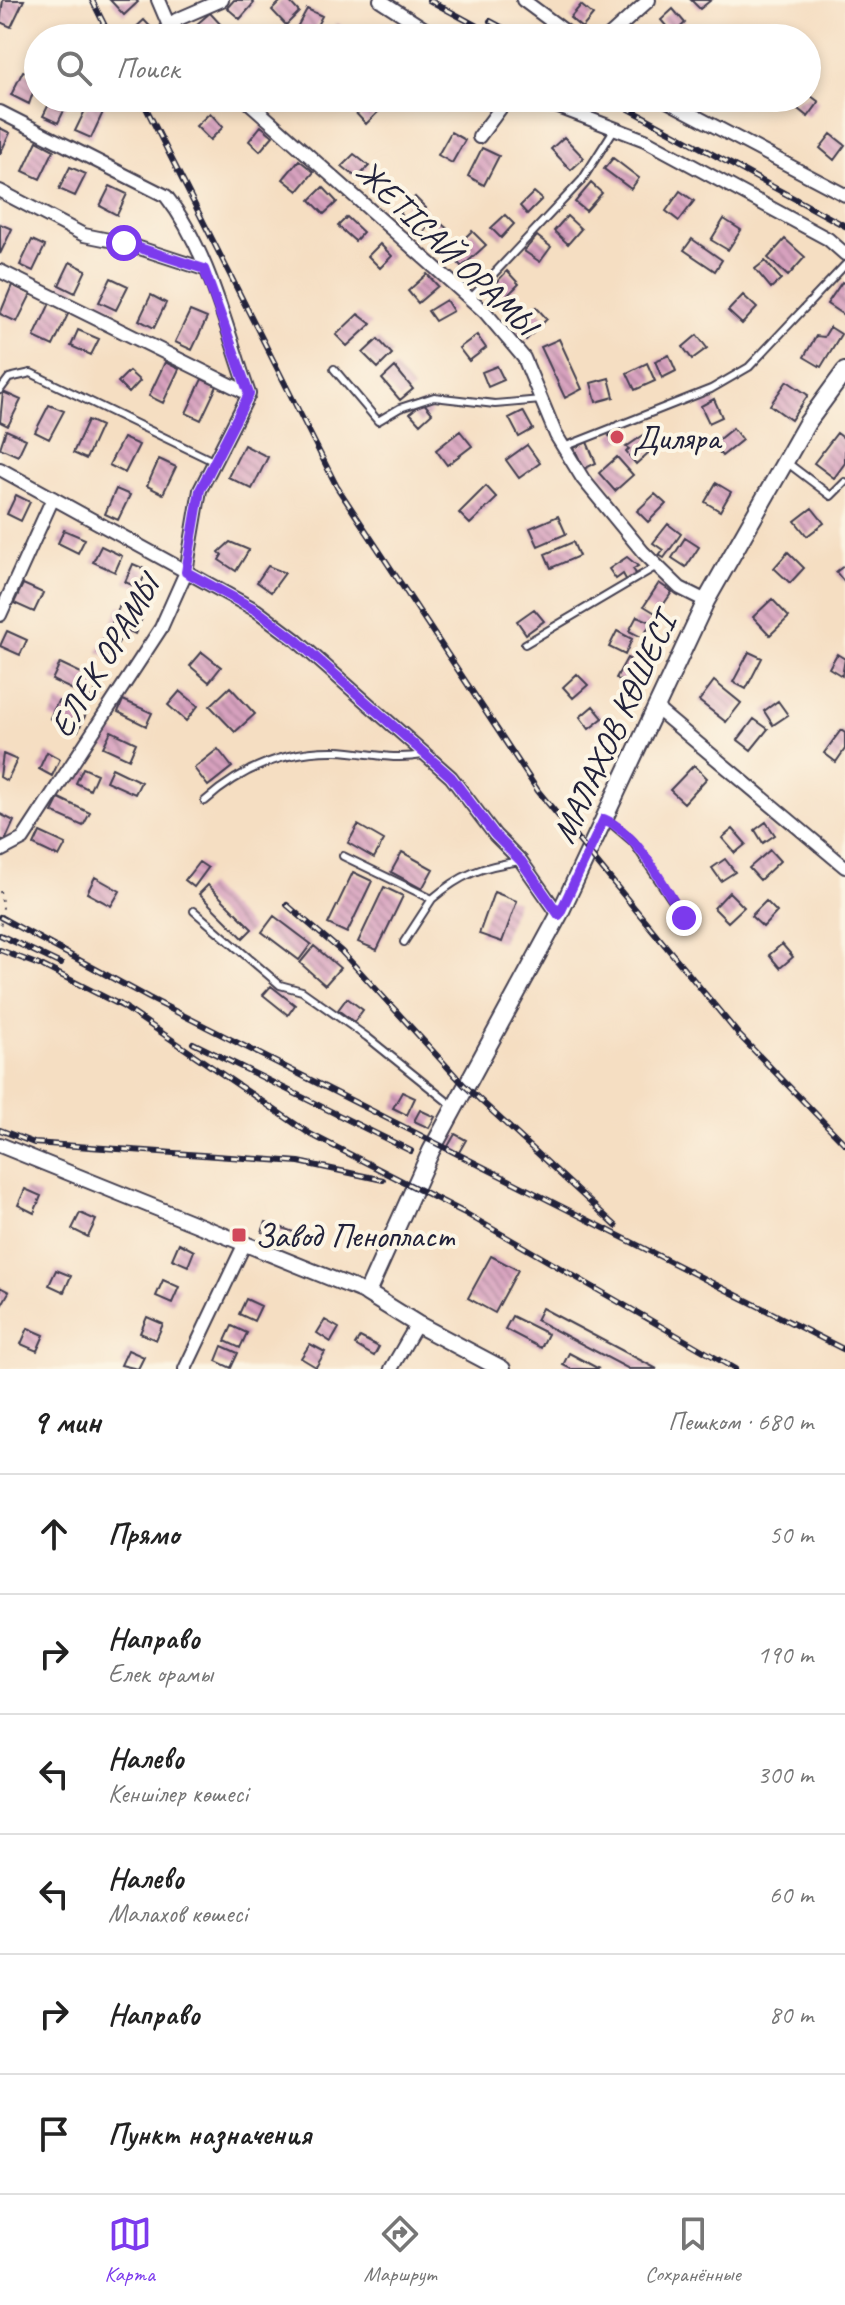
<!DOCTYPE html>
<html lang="ru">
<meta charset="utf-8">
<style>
body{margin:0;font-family:Caveat,sans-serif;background:#f2f2f2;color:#222}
.stop{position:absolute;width:24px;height:24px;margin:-18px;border:6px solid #7c3aed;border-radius:50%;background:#fff}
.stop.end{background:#7c3aed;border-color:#fff;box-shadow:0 2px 8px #0008}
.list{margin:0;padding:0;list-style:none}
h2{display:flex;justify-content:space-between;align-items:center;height:104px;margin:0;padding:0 32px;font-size:34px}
h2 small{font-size:26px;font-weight:400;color:#767676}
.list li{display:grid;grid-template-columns:52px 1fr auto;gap:24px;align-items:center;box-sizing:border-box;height:120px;padding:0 32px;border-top:2px solid #e0e0e0}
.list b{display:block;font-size:30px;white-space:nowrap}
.list p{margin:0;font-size:26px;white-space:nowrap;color:#767676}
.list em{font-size:26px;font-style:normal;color:#767676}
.icon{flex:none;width:44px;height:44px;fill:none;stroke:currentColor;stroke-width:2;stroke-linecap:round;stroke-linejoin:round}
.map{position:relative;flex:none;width:845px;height:1369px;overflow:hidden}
.search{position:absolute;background:#fff;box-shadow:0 4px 12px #0003;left:24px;right:24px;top:24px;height:88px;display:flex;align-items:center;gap:20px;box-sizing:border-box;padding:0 28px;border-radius:44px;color:#767676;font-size:30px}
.sheet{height:824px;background:#fff}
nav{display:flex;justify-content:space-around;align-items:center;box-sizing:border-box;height:112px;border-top:2px solid #e0e0e0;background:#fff;font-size:22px;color:#767676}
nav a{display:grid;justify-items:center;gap:4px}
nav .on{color:#7c3aed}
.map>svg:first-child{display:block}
.building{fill:url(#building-back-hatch)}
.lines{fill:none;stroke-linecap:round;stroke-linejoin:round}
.service-casing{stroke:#423e4f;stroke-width:10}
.minor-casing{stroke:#423e4f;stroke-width:16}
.tertiary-casing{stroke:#423e4f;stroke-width:18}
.secondary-casing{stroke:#423e4f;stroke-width:20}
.path{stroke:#423e4f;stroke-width:2;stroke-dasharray:2 6;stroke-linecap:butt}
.service{stroke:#fff;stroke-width:6}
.minor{stroke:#fff;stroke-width:12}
.tertiary{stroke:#fff;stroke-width:14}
.secondary{stroke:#fff;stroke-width:16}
.rail-casing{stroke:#22223b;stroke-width:6}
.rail{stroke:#fcf5e5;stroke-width:3;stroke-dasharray:9;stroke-linecap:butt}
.route{stroke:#7c3aed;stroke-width:10}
.poi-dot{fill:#d1495b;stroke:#fcf5e5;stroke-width:3}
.labels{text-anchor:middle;stroke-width:8;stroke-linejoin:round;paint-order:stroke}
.street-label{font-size:34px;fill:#22223b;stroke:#fcf5e5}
.poi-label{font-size:34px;fill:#22223b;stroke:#fcf5e5;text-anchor:start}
</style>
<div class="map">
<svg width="845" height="1369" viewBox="0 0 845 1369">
<defs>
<pattern id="building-back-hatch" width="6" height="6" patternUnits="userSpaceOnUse" patternTransform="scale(2)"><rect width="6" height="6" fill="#d7a1be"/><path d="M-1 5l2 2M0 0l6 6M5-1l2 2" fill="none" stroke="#ae839c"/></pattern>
</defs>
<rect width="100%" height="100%" fill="#fcf5e5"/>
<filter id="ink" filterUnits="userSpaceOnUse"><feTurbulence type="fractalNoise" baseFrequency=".0125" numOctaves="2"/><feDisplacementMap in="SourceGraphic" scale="16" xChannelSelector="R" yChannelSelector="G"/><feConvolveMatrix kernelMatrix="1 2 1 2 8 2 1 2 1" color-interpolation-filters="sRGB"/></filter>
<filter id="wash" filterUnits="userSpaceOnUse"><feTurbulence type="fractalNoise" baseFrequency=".006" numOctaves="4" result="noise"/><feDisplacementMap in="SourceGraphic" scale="32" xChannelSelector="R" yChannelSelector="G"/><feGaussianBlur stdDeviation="1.8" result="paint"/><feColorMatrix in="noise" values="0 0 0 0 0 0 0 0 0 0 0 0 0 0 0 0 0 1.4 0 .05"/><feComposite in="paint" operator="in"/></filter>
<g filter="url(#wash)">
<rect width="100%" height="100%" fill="#f5dec2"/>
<g id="blocks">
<path class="building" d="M3 0H24L11 27 0 22Z
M110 0H136L138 2 124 15Z
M234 0H251L254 3 240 19 227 8Z
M282 0H288L299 12 286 25 272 10Z
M691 0H711L700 9Z
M581 5 593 15 582 28 570 18Z
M307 9 322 16 311 37 296 29Z
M673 9 685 23 673 34 661 20Z
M210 13 222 26 209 37 197 24Z
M144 20 157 34 152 38H140L133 30Z
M337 23 352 32 348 38 331 35Z
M23 71 38 78 29 104 11 95Z
M807 93 819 102 808 117 793 105 799 98H807Z
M52 98H70L58 123 43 116Z
M319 98H342L337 108Z
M363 98 379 111 366 124 352 109Z
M90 100 105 108 91 138 75 131Z
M210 113 223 127 210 140 196 126Z
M261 126 273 136 260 151 249 141Z
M0 128 10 133 0 154Z
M451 132 465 140 452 163 438 155Z
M831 134 845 145 834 160 820 148Z
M564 137 584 158 571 170 551 149Z
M37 141 54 150 40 179 23 171Z
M482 148 499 156 484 185 468 176Z
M354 154 369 166 357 178 342 166Z
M613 158 639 178 631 189 604 169Z
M299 160 314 172 298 191 283 179Z
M70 167 86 174 75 196 59 189Z
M591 183 602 193 586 211 575 202Z
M110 186 127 194 117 215 100 206Z
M323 187 337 202 324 214 310 200Z
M680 191 694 201 679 221 666 211Z
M534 192 542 199 527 214 520 206Z
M415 197 426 208 410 224 399 213Z
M505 215 514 224 501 238 491 228Z
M567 216 581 229 568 244 554 231Z
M347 217 363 232 355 241 338 226Z
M434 218 449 230 438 244 423 233Z
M724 219 741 230 728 250 711 240Z
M0 224 12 229 0 254Z
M472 231 486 245 462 267 449 253Z
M537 236 551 247 540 262 524 251Z
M692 239 722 260 715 271 684 250Z
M785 239 805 257 788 276 768 258Z
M32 240 45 246 33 271 20 265Z
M380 244 392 256 380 268 368 256Z
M765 261 781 279 771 288 755 269Z
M70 262 86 270 75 293 59 285Z
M507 271 519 284 504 299 492 287Z
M427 274 438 286 418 303 408 291Z
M111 278 128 286 116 310 99 302Z
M842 282 845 284V316L827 304Z
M12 285 31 294 17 322 0 314Z
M151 295 166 303 154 328 139 320Z
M743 295 757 308 742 324 728 311Z
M446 300 453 311 435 321 428 311Z
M51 301 70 310 53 346 34 337Z
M536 307 547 319 526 340 514 329Z
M190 311 207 318 192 350 175 342Z
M358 314 371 324 347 346 336 335Z
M830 327 841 334 821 367 804 357 816 336 824 337Z
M78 330 99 339 91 355 71 346Z
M477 335 486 348 469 361 459 348Z
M697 335 707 348 692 359 683 347Z
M378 339 392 354 378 368 363 353Z
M559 339 582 389 565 398 541 347Z
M669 355 676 371 662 378 655 361Z
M165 362 179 369 163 403 149 396Z
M647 363 655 381 635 390 627 373Z
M497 366 504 380 488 387 482 372Z
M395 367 413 389 400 400 382 379Z
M129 371 140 381 129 393 118 382Z
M609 378 614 397 596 402 591 383Z
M202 379 217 386 201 420 186 413Z
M787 381 808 395 791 420 770 405Z
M3 392 21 400 8 426 0 422Z
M714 399 722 417 709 423 701 406Z
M423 402 432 413 420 424 410 413Z
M49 405 64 411 49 439 35 432Z
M523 411 533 429 519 437 509 418Z
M88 420 101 426 86 459 73 453Z
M733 428 742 440 722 456 713 444Z
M618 429 625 437 616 444 609 436Z
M6 430 26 439 18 456 0 448Z
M460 431 472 446 447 465 436 450Z
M837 433 845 439V463L834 478 814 463Z
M645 434 656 446 636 464 626 452 629 449 626 447Z
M123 438 139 445 125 473 109 465Z
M587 442 596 463 584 469 574 448Z
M244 445 268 457 252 489 228 477Z
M527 445 540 463 519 478 506 460Z
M617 457 633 475 615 491 599 473Z
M159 459 176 467 163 494 147 486Z
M716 483 731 492 720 511 705 502Z
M486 486 497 498 470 524 459 513Z
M116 489 130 495 118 520 105 514Z
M655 494 666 504 648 522 637 511Z
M16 495 30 502 21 521 7 514Z
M812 508 824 523 807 536 795 521Z
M558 516 566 534 538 546 530 528Z
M668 524 681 534 664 558 659 555 663 550 653 543Z
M64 530 85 539 78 553 58 543Z
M685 538 699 547 686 567 672 558Z
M230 542 249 550 236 571 219 560 222 555 219 552Z
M573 542 579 556 551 568 545 554Z
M101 546 122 556 115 572 93 562Z
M788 552 804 568 790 583 774 568Z
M627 557 638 566 633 569 637 575 627 581 623 574 616 579 609 569Z
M133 564 147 570 139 588 125 582Z
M845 565V583L836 572Z
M268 566 285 573 271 592 257 582Z
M659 583 672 592 657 614 644 606Z
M23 584 43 593 34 612 14 603Z
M772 599 789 617 770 635 753 617Z
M120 605 143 616 135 634 112 623Z
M534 609 544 621 526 634 517 621Z
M637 616 651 622 643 638 629 631Z
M7 631 27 640 20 655 0 646Z
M617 631 632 639 625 655 609 647Z
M106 635 119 641 111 658 98 652Z
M202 652 221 667 209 682 190 666Z
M749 652 762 658 746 689 733 682Z
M837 654 845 659 842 676 829 668Z
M627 658 640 665 628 688 616 678Z
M60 663 100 682 92 699 52 680Z
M577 674 588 685 573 698 563 687Z
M714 681 741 703 726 722 699 701Z
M230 687 255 714 235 732 210 706Z
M180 691 198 706 186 721 168 705Z
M123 700 152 713 146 726 118 712Z
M58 701 86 714 78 731 50 718Z
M778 701 788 715 773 725 764 711Z
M593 706 603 718 589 729 580 717Z
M754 719 768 729 751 750 738 740Z
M841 730 845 733V749L836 762 824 753Z
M111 731 136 743 129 759 103 747Z
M218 749 232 767 208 786 194 768Z
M47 752 60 759 52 776 39 769Z
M3 754 17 760 7 781 0 777Z
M694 765 707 778 684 803 670 790Z
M83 768 97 774 90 790 76 783Z
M112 768 141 782 135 794 106 781Z
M59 798 90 813 83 826 52 812Z
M0 814 14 821 5 841 0 839Z
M766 822 775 835 763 843 755 830Z
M358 825 384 840 374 858 348 843Z
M733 829 746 844 735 853 722 838Z
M40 832 66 844 59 857 34 845Z
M770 850 780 861 760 880 749 868Z
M402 852 433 869 422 889 391 872Z
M725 859 735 872 721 881 712 868Z
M199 862 208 868 194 887 185 880Z
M353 872 372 881 347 933 328 924Z
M95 877 120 891 111 906 87 893Z
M208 885 252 929 243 938 199 894Z
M384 887 403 896 377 950 358 942Z
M494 892 517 901 502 942 479 934Z
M729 892 744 907 728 922 714 908Z
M766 901 777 912 763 927 751 916Z
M274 916 311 944 299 960 262 932Z
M782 944 793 957 780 968 769 955Z
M314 946 340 968 325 985 300 963Z
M271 986 295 1005 288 1015 263 995Z
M347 998 363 1010 354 1022 338 1010Z
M402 1092 415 1098 407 1115 393 1108Z
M420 1110 435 1117 429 1128 414 1121Z
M455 1134 466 1140 458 1154 447 1148Z
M25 1189 41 1196 34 1213 18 1205Z
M80 1213 96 1220 88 1237 72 1229Z
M266 1222 299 1234 295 1244 262 1232Z
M179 1243 194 1251 188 1266 172 1259Z
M491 1256 518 1270 495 1313 468 1298Z
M56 1270 71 1276 64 1292 49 1285Z
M163 1280 179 1287 172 1303 156 1296Z
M0 1287 9 1292 0 1308Z
M246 1299 261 1306 254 1321 239 1314Z
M542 1308 657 1369H629L536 1320Z
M512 1316 548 1334 541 1348 505 1329Z
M147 1317 163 1324 156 1340 140 1333Z
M325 1320 339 1328 331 1342 317 1333Z
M232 1326 247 1333 240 1348 225 1341Z
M28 1328 44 1335 37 1351 21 1344Z
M360 1337 379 1347 374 1356 355 1345Z
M310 1344 325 1352 316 1367 301 1358Z
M222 1346 238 1353 231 1368 216 1361Z
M128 1350 144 1357 138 1369 121 1365Z
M569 1353 599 1369H571L563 1365Z"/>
</g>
</g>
<g filter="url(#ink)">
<use href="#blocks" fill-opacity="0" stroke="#423e4f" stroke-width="2"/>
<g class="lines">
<g class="service-casing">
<path id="service" d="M470 299 582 180 615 128
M334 369 378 421 400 408 434 397 495 404 541 400
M0 390 9 378 31 373 215 462
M564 447 711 389 749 367 845 265
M785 461 831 496 845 482
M525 644 657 566
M205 801C242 768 286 750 336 751 368 752 389 761 423 755
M607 820 633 842 684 918
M343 856 432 899C461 874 483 866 521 861
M194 911 280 985 302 991 367 1037 454 1107
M404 942 432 899"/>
</g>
<g class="minor-casing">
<path id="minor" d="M158 0 172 33
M380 0 439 38
M523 0 574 38
M176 38 172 33 176 20 222 0
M607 38 649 0
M244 98 485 312 524 358 556 435 583 479 643 552 680 588 706 601
M535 98 645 140 828 239 845 254
M661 98 845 195
M0 112 166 196C209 251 226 329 249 394L200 490 186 572 161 628 23 839 0 851
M479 137 508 98
M0 191 84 235 124 243 204 269
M0 271 249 394
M0 469 256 610 296 640 451 777 495 835 521 861 559 915
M0 615 53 498
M657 709 845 867
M185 1369 245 1243
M391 1369 417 1324"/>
</g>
<g class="tertiary-casing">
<path id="tertiary" d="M0 1145 367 1293"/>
</g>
<g class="secondary-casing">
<path id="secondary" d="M502 1369 417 1324 367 1293 431 1151 559 915 706 601 807 423 845 371"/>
</g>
<path class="path" d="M0 891 3 907 0 930"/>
<use href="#service" class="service"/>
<use href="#minor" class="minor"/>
<use href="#tertiary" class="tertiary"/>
<use href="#secondary" class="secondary"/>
<g class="rail-casing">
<path id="rail" d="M92 0 111 38
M429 0 499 38
M490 21 522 38
M141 98 337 487 538 791 739 1035 845 1144
M609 98 845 226
M287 905 341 951 464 1085 616 1226
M0 917 149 998 845 1350
M0 935 61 964
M0 950 39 965
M43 966 126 1008
M118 1003 310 1134 463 1212 735 1369
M193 1043 411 1151
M0 1130 34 1143 299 1162 383 1180"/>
</g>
<use href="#rail" class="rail"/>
</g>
</g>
<g class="lines" filter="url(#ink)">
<path class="route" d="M124 243 204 269 249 394 200 490 186 572 256 610 296 640 451 777 495 835 521 861 559 915 604 819C639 834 663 886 684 918"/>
</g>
<g class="poi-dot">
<circle cx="617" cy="437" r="8"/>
<rect x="231" y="1227" width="16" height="16" rx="4"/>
</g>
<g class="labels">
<g class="street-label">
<text transform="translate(447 247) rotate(44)" y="12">ЖЕТІСАЙ ОРАМЫ</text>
<text transform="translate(104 656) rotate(-59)" y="12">ЕЛЕК ОРАМЫ</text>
<text transform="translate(613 728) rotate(-65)" y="12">МАЛАХОВ КӨШЕСІ</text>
</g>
<g class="poi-label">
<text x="633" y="449">Диляра</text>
<text x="255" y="1247">Завод Пенопласт</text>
</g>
</g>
</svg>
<div class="stop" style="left:124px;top:243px"></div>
<div class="stop end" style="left:684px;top:918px"></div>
<div class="search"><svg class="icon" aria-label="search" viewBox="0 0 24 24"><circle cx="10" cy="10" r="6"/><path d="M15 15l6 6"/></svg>Поиск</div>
</div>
<section class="sheet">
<h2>9 мин<small>Пешком · 680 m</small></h2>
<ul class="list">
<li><svg class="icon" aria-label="ahead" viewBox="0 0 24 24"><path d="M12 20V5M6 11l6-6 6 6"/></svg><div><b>Прямо</b></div><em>50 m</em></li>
<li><svg class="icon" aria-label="right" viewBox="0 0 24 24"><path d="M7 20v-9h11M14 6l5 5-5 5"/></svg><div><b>Направо</b><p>Елек орамы</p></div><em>190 m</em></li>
<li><svg class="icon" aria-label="left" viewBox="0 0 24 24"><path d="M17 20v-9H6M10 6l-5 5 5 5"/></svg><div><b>Налево</b><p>Кеншілер көшесі</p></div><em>300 m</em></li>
<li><svg class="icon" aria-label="left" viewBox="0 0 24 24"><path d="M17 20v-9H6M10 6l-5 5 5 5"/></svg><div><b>Налево</b><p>Малахов көшесі</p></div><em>60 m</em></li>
<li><svg class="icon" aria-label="right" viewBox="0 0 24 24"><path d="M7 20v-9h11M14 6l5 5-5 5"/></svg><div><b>Направо</b></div><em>80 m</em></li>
<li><svg class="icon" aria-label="arrive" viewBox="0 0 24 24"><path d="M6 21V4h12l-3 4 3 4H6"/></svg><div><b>Пункт назначения</b></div></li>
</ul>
</section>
<nav>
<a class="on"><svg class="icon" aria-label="map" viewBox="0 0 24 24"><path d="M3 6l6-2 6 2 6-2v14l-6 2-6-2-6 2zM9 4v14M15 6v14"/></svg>Карта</a>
<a><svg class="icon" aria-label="directions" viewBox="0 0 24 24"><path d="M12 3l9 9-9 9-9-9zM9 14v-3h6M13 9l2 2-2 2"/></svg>Маршрут</a>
<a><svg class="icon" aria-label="saved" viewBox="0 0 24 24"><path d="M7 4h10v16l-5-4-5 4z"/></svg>Сохранённые</a>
</nav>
